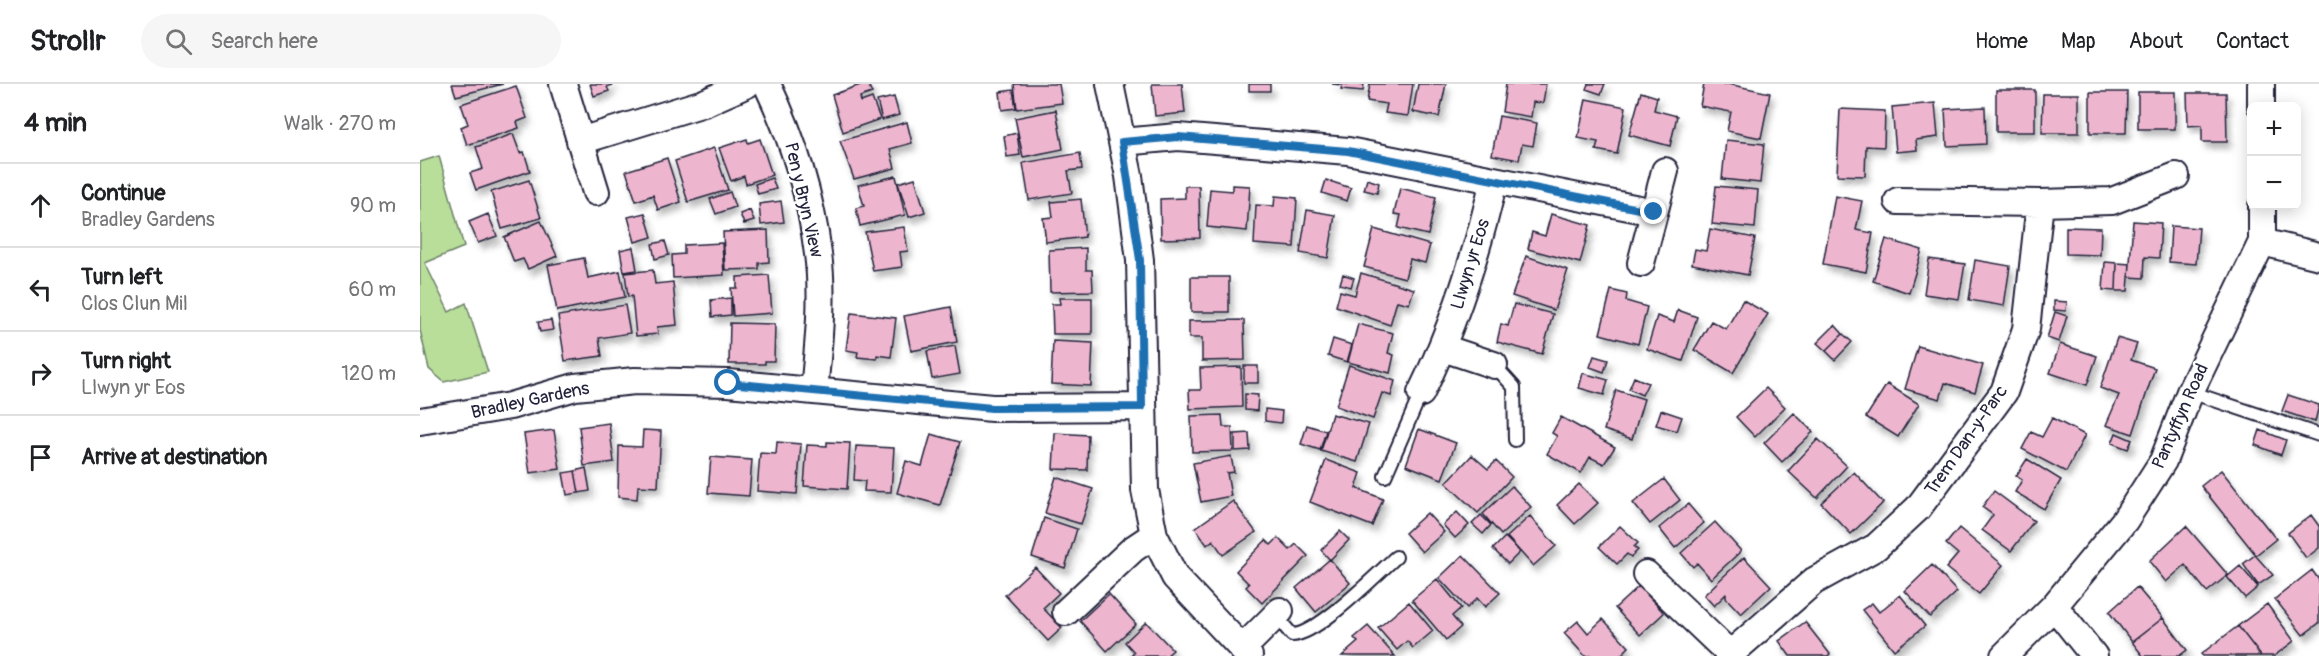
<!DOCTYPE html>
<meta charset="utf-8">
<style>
body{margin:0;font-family:Pangolin,sans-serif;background:#f6f6f6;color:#202124}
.controls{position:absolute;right:18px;top:18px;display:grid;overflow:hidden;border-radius:9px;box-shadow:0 3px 15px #0003}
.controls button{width:54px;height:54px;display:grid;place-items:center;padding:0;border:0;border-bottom:2px solid #e0e0e0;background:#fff;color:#202124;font:30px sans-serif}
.stop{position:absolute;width:18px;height:18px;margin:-14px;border:4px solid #1f6fb2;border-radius:50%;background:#fff}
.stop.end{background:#1f6fb2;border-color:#fff;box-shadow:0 2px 6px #0008}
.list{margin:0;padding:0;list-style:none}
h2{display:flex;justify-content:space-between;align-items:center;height:78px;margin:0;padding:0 24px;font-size:26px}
h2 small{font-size:20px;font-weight:400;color:#757577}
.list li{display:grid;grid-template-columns:39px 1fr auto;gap:18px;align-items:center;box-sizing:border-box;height:84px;padding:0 24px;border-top:2px solid #e0e0e0}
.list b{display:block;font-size:22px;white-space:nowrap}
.list p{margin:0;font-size:20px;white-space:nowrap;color:#757577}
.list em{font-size:20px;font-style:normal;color:#757577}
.icon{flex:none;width:33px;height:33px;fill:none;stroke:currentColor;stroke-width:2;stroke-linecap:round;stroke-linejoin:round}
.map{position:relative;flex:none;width:1899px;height:572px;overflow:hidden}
header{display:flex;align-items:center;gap:36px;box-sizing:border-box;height:84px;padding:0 30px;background:#fff;border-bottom:2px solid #e0e0e0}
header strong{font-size:28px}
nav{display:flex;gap:33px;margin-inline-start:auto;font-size:21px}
.search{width:420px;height:54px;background:#f6f6f6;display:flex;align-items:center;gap:15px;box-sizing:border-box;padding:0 21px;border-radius:33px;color:#757577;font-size:22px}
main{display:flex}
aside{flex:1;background:#fff}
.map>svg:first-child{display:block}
.green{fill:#b8de99;stroke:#6d806a;stroke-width:1.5}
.building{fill:#edb6ce;stroke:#22223b;stroke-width:1.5;filter:url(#shadow)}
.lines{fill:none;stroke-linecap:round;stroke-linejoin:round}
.lane-casing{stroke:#22223b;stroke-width:16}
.street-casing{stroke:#22223b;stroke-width:30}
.lane{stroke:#fff;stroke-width:12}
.street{stroke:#fff;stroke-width:26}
.route{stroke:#1f6fb2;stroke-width:8}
.labels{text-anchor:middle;stroke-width:5;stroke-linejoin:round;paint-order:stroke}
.street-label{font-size:18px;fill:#22223b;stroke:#fff}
</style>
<header>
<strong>Strollr</strong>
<div class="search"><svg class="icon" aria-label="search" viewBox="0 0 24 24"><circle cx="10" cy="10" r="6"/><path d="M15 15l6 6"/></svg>Search here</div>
<nav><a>Home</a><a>Map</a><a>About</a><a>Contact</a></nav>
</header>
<main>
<aside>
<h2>4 min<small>Walk · 270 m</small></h2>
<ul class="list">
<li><svg class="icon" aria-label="ahead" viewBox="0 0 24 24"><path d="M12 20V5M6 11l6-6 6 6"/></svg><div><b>Continue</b><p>Bradley Gardens</p></div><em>90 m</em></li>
<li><svg class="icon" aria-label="left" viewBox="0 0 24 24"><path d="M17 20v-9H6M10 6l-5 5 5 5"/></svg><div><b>Turn left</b><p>Clos Clun Mil</p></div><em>60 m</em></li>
<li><svg class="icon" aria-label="right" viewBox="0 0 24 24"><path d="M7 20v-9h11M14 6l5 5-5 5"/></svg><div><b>Turn right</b><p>Llwyn yr Eos</p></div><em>120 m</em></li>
<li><svg class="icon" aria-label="arrive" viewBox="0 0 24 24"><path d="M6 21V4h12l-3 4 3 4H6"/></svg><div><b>Arrive at destination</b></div></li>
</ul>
</aside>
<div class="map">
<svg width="1899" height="572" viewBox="0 0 1899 572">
<defs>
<filter id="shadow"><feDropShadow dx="3.5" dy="6" stdDeviation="3" flood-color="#0004"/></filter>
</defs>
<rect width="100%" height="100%" fill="#fff"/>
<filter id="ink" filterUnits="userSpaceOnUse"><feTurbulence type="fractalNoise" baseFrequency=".0167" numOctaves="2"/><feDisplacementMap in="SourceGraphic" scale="12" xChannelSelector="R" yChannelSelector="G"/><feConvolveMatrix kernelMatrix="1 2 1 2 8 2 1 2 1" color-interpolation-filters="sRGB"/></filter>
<g filter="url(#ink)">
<path class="green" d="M19 72 44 163 5 179 29 228 46 219 68 288 24 298 9 285 0 246V78Z"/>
<path class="building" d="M32 0H83L36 12Z
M170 0H195L187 3 189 7 174 12Z
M443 0H448L452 9 440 13 441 18 452 14 460 35 423 48 412 11Z
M594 0H639L642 19 597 25Z
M732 0H762L765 29 735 32Z
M829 0H850V7H829Z
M912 0H944L943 7 921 5 922 1Z
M950 0H993L988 32 965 29 967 20 947 17Z
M998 0H1026L1019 33 993 28Z
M1086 0H1126L1123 19 1113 18 1111 33 1082 28Z
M1168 0H1185L1181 10 1166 5Z
M1284 0H1308L1350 9 1341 54 1307 47 1311 28 1280 22Z
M96 2 107 34 97 38 99 44 47 61 41 43 48 40 41 20Z
M593 6 596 24 582 26 580 8Z
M1576 6H1615V48H1576Z
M1221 8 1237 13 1234 26 1257 32 1250 62 1209 51Z
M1670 8H1707L1706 49H1670Z
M1718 8H1755V45H1718Z
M1767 9H1806L1807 58H1782V41L1768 42Z
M1623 10H1659V49H1622Z
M474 13 479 31 462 36 457 17Z
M1166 15 1206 23 1197 70 1176 66 1178 58 1158 54Z
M1515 19 1518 53 1496 56 1497 66 1476 68 1472 23Z
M1565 23 1566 60 1527 62 1525 25Z
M1420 25 1465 27 1464 63 1446 62 1445 92 1417 91Z
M636 26 643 65 603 73 595 34Z
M1079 32 1117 39 1113 62 1102 60 1099 76 1072 71Z
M487 38 492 59 470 65 475 84 434 95 420 57Z
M597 49 600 71 587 73 584 52Z
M93 50 100 69 104 68 110 87 56 106 50 89 63 85 56 63Z
M327 55 328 59 340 55 352 91 326 100 324 92 311 97 299 64Z
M1306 56 1344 60 1340 99 1302 95Z
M294 64 308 106 268 118 255 77Z
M660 69 662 85 648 87 652 109 609 116 603 79Z
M247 74 261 118 238 126 233 111 216 117 206 87Z
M476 92 485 131 440 142 436 124 444 122 438 101Z
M352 94 356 105 338 110 335 100Z
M495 94 505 128 489 133 478 99Z
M947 95 959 99 957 109 944 106Z
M109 96 121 134 82 145 71 108Z
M906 96 931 104 927 117 902 109Z
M812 101 830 102 827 147 787 143 790 105 812 107Z
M765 102H779L780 154 741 155 740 115 765 114Z
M1296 102 1338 106 1335 144 1292 140Z
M980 104 1016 113 1008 151 978 144 981 131 974 130Z
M310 108 315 123 296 130 290 115Z
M855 112 877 114 874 163 834 160 836 121 854 122Z
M1415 112 1442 117 1436 146 1453 149 1446 188 1403 180Z
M661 115 665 153 626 158 623 134 633 133 631 118Z
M361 117 364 138 341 141 339 120Z
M330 126 334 137 324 140 320 130Z
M887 126 915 131 908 174 880 169Z
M225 129 232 153 215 158 208 133Z
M68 130 77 152 58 159 49 138Z
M1131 130 1170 141 1160 179 1108 165 1112 148 1125 152Z
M121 137 137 172 108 185 103 175 94 178 84 153Z
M1713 137 1741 139 1739 174 1725 173 1724 194 1709 193Z
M1751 142 1779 144 1776 180 1749 178Z
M484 143 488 167 480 168 482 183 453 187 445 148Z
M1646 143 1681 144 1680 171 1646 170Z
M954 145 1010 161 1005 179 990 175 985 194 944 183Z
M1290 145 1335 154 1328 191 1272 180 1275 165 1286 167Z
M348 146 349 178 339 179V185L305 186 303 148Z
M1466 155 1502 166 1489 209 1453 197Z
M245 157 249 171 235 175 232 160Z
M302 159 304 191 253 194 252 171 264 170V161Z
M213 163 217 186 204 188 200 166Z
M666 164V186H672L673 207 630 208 629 166Z
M1106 172 1148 186 1134 226 1092 212Z
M164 174 168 194 200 187 205 213 137 227 128 181Z
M1509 175 1545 180 1539 215 1504 210Z
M1555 176 1590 182 1584 222 1549 216Z
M1685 178 1697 179 1696 207 1683 206Z
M1697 179 1710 180 1708 207H1696Z
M233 186 235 200 253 198 257 241 237 243 238 250 216 252 212 212 208 213 205 189Z
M941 189 994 205 989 220 977 217 970 241 916 222 920 207 935 211Z
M923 190 934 194 931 203 920 200Z
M349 191 352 229 313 232 311 204H317V193Z
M771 193H809V228H771Z
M1191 206 1207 210 1206 217 1227 223 1218 260 1180 250Z
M311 214V231L292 233 291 216Z
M639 214H672V250H633L632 220H640Z
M1323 216 1348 230 1313 289 1274 266 1291 237 1306 245Z
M1634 217 1647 218 1646 227 1634 226Z
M1094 220 1133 230 1122 270 1077 258 1081 240 1088 242Z
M205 221 210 249 179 254 182 272 145 277 138 232Z
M531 223 537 258 491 267 484 232Z
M1258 226 1277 233 1263 277 1227 265 1237 232 1254 238Z
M1635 228 1647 232 1639 258 1627 254Z
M431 229 476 234 471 273 457 271V275L437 273 438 268 426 266Z
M131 236 133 246 120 248 118 238Z
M824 236 825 276 782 277V254H769V237Z
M310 239 355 240 354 277H345V280H309Z
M938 240 973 249 968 269 974 271 970 289 928 278Z
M1415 241 1423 250 1406 267 1397 259Z
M1423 250 1432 258 1415 276 1406 267Z
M1697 254 1717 260 1711 276 1735 284 1713 350 1686 341 1699 311 1680 304Z
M913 255 932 261 927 278 908 272Z
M633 257 673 259 671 302 631 300Z
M1640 260 1677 272 1667 301 1630 289Z
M535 262 540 290 512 295 507 267Z
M1498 262 1563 281 1555 308 1525 299 1520 315 1485 305Z
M1174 272 1188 276 1184 288 1170 283Z
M929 281 975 297 971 312 962 309 953 335 916 322Z
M824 282H838V299H824Z
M821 283 822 323 770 325 769 306H781L780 284Z
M1163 289 1188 296 1184 311 1159 304Z
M1214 293 1228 299 1222 311 1209 305Z
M1467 300 1499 320 1478 353 1446 333Z
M1346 304 1365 323 1335 353 1316 333Z
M1196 306 1224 315 1212 355 1184 346Z
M825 310 838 311 837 327 825 326Z
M1868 311 1899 321 1895 338 1862 327Z
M845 325 862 327 861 339 845 337Z
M1241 326 1262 333 1257 347 1236 341Z
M1374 329 1393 348 1362 378 1344 359Z
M912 330 949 340 937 378 901 367Z
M802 331 803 343H812L813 367 772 368 771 332Z
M1141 333 1195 363 1184 380 1170 373 1161 389 1127 370 1137 352 1132 349Z
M1632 334 1665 351 1646 388 1602 365 1611 348 1622 353Z
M189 339 194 378 164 382 159 343Z
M887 341 906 347 900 366 881 360Z
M999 345 1036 359 1022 395 986 381Z
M134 346 140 385 110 389 104 350Z
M223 346 241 347 238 403 218 402 217 415 198 413 199 362 222 363Z
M1840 346 1866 356 1861 371 1835 361Z
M635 349 668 351 667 386 633 385Z
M829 349 830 366 815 367V350Z
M1696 349 1712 356 1708 365 1692 359Z
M511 350 540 358 520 421 477 409 486 377 502 382Z
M1398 355 1427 382 1397 414 1368 387Z
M357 358 381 360 377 410 337 407 340 369 356 370Z
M407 358 430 359 427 405 384 402 387 361 407 362Z
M436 362 474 364 471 408 444 407 445 397 434 396Z
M1052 371 1068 385 1076 377 1092 393 1058 429 1026 399Z
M811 372 814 388 807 389 811 412 781 418 773 379Z
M291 373 332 376 329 412 288 409Z
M1607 375 1641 396 1624 425 1595 408 1602 396 1596 392Z
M906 376 941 389 936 404 963 415 952 442 890 418Z
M166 384 170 407 159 409 155 387Z
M1801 386 1856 455 1836 471 1781 402Z
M155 387 159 409 147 411 143 389Z
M1434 388 1463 419 1431 450 1401 419Z
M636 393 673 405 661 440 625 429Z
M1244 395 1260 416 1230 440 1213 419Z
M1159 400 1178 419 1155 440 1137 421Z
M1092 402 1111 423 1081 451 1063 430Z
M1574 407 1614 437 1591 467 1562 446 1573 431 1562 423Z
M813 417 836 448 803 471 793 456 787 461 775 444Z
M1268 420 1284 439 1255 464 1239 444Z
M1037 428 1049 441 1035 454 1023 441Z
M1007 429 1024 448 1002 468 985 449Z
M1061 431 1071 441 1063 450 1052 440Z
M1891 431 1899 442V464L1886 474 1868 449Z
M1110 432 1136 462 1113 482 1087 453Z
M624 434 657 445 645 484 612 473Z
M1295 438 1321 467 1291 495 1277 479 1273 483 1261 469Z
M1200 442 1218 459 1214 463 1218 466 1211 473 1207 470 1197 480 1179 463Z
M1766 442 1808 491 1787 508 1765 481 1746 498 1729 477Z
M1539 444 1583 481 1559 510 1526 484 1538 470 1526 460Z
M920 447 929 456 910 476 901 466Z
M1085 453 1100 468 1088 480 1073 465Z
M858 454 870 466 876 460 888 472 842 519 826 503 829 500 816 487 846 456 851 461Z
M1043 471 1080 509 1065 523 1057 514 1047 524 1019 494Z
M1835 471 1853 491 1838 501 1823 480Z
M1324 473 1351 502 1321 530 1306 514V510L1294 522 1284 511Z
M910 475 930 499 896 528 876 504Z
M1512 481 1537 508 1510 533 1485 507Z
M1820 482 1838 503 1825 514 1807 493Z
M615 483 639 509 623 524 642 544 628 557 585 511Z
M1892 486 1899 496V539L1883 551 1855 515Z
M1017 495 1041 524 1032 532 1041 543 1026 556 992 516Z
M1219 502 1244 529 1220 551 1195 524Z
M1717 503 1743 534 1712 558 1689 528Z
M689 510 716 540 687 567 660 537Z
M1480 511 1505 542 1474 566 1442 526 1452 519 1459 528Z
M989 518 1013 547 993 564 987 557 977 566 958 544Z
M1847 520 1874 557 1854 572H1841L1818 542Z
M1743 534 1767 566 1759 572H1723L1712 558Z
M1183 535 1209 563 1200 572H1165L1144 549 1158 537 1168 549Z
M726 538 753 566 746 572H710L714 568 705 558Z
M1385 538 1410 570 1408 572H1370L1359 557Z
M948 542 975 572H922L938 558 934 554Z
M1818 542 1841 572H1783L1781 570Z"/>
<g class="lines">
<g class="lane-casing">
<path id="lane" d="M1074 281 1094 303 1095 356
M1770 308 1899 351
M965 392 1001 309
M856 532 872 551C897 551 955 492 976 473"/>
</g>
<g class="street-casing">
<path id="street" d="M143 0 176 108
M347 0C372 53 391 112 398 170 404 215 398 263 394 307
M690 0 709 92 720 176 725 406 734 451 755 493 829 572
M1841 0V22
M160 57 284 19 327 0
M702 58 758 53 928 67 1234 128
M1620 119 1692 117 1756 92
M1842 158 1899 172
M1221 179 1245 87
M1023 264 1074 281
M1001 309C1034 241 1057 170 1074 96
M0 337 90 322 155 303 215 297 308 299 572 324 722 323
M1226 490 1310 570
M1634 522 1674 572
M646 528 713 465 734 451
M822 565 860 527
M1308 572 1394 497 1456 463 1498 424 1584 308 1606 245 1620 119 1478 117
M1584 572 1634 522 1705 436 1743 377 1770 308 1842 158V122"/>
</g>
<use href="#lane" class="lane"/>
<use href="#street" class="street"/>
</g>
</g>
<g class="lines" filter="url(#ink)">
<path class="route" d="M308 299 572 324 722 323 720 176 702 58 758 53 928 67 1234 128"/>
</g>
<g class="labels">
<g class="street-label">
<text transform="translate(384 116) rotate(77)" y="6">Pen y Bryn View</text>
<text transform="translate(1050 180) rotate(-73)" y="6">Llwyn yr Eos</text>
<text transform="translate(110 316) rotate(-12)" y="6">Bradley Gardens</text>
<text transform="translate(1760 332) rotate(-66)" y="6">Pantyffyn Road</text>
<text transform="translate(1546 356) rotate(-55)" y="6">Trem Dan-y-Parc</text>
</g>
</g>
</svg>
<div class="controls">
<button>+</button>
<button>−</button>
</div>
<div class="stop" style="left:308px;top:299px"></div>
<div class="stop end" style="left:1234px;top:128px"></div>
</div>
</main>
